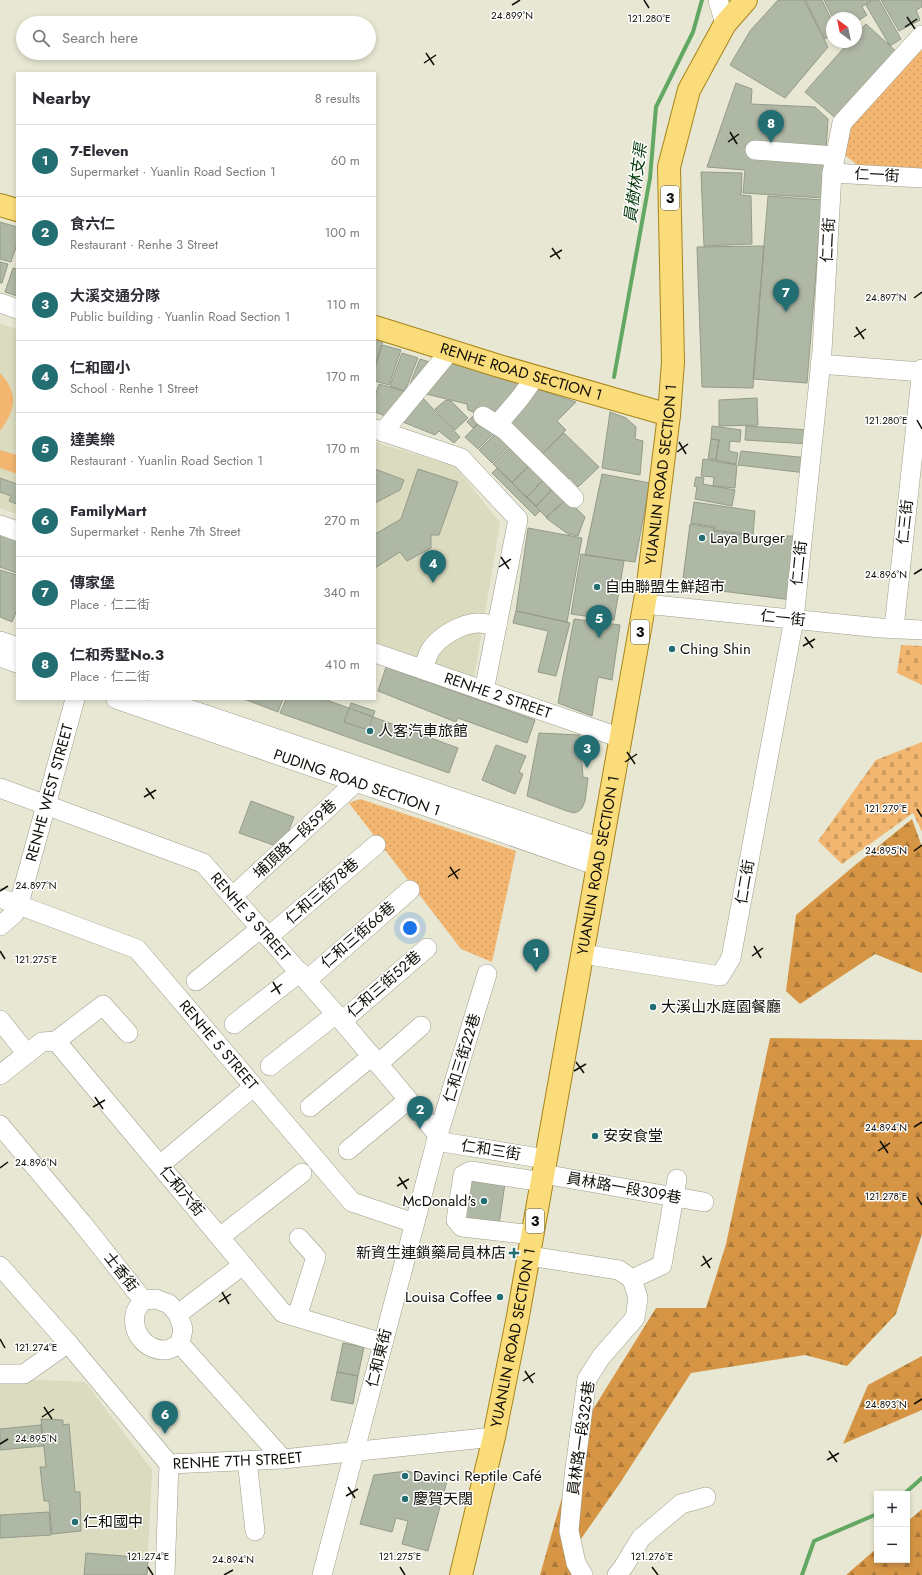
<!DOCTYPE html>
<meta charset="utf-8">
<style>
body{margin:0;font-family:Jost,"Noto Sans TC",sans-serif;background:#f7f7f7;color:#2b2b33}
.controls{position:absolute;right:12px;bottom:12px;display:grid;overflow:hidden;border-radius:0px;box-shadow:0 2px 6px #0003}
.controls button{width:36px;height:36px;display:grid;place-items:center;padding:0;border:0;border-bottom:1px solid #e1e1e2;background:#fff;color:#2b2b33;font:20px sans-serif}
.compass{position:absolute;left:826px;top:12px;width:36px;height:36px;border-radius:50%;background:#fff;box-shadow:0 2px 6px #0003;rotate:327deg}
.you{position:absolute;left:410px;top:928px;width:14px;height:14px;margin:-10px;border:3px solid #fff;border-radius:50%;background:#1a73e8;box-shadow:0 0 0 6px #1a73e833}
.badge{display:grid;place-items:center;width:26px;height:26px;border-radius:50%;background:#236e73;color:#fff;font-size:13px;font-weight:700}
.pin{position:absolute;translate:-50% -33px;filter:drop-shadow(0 1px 2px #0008)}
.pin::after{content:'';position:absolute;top:21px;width:14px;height:12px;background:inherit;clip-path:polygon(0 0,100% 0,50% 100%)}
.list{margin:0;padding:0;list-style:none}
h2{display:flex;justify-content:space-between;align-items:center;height:52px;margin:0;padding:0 16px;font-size:17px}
h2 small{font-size:13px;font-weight:400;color:#7c7c81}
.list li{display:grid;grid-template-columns:26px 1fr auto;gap:12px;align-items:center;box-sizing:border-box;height:72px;padding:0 16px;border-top:1px solid #e1e1e2}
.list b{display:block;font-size:15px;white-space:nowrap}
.list p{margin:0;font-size:13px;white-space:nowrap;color:#7c7c81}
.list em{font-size:13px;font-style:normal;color:#7c7c81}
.icon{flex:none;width:22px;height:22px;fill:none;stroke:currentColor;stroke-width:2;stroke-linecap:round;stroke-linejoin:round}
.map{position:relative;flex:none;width:922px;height:1575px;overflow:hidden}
.search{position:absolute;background:#fff;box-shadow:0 2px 6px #0003;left:16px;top:16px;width:360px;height:44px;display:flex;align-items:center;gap:10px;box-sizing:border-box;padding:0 14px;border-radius:22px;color:#7c7c81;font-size:15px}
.panel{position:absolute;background:#fff;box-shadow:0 2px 6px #0003;left:16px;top:72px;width:360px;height:628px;border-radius:0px}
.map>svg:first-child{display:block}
.built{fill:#dbdbc0}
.grass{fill:url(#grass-dots)}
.forest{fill:url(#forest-firs)}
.cemetery{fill:url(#cemetery-stones)}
.pitch{fill:#f2b671}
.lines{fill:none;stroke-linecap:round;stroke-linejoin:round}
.stream{stroke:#62a862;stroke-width:4}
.building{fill:#afb7a5;stroke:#949b8a}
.minor-casing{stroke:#9d9d8b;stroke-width:20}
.major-casing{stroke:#a78419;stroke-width:24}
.minor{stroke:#fff;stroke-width:19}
.major{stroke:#fbdc7a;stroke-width:22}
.ticks{fill:none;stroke:#0f0e08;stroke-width:1.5}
.poi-dot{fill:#236e73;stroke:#fff;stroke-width:1.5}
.labels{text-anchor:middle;stroke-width:3;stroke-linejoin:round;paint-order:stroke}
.shield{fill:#fff;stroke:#575652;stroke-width:1}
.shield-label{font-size:14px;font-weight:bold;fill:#0f0e08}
.street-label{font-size:15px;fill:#0f0e08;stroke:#fff}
.poi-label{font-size:15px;fill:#0f0e08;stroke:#fff;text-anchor:start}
.water-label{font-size:16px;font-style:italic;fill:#043809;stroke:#fff}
.ticks-label{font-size:10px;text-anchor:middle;fill:#0f0e08;stroke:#fff;stroke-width:3;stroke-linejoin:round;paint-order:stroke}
</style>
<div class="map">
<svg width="922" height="1575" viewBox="0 0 922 1575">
<defs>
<pattern id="grass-dots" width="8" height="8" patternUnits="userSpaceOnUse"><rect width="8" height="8" fill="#f2b671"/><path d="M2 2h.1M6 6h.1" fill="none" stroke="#ce9b60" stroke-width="1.8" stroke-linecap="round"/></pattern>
<pattern id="forest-firs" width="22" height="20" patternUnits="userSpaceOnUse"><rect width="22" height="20" fill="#d59545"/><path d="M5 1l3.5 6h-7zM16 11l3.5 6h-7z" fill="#ab7838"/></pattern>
<pattern id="cemetery-stones" width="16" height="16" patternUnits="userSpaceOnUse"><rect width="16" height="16" fill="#f2b671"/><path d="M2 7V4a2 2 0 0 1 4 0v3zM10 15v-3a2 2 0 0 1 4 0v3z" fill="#ce9b60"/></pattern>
</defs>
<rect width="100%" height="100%" fill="#e7e7d3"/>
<path class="built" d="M0 324 17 329V514L0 508Z
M375 442 456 467 500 523 474 678 375 642Z
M0 1378 85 1382 152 1470 147 1575H0Z"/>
<path class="grass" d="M922 50V172L860 167 846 156 843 143 845 129Z
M360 799 516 851 492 962 461 949 349 803Z"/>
<path class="forest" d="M912 819 922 847V973L875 954 800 1004 786 991 796 915 854 866Z
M770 1038 922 1040V1234L896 1314 847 1366 805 1355 691 1373 620 1483 574 1549 577 1575H540L582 1427 656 1308H706L726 1244Z
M922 1356V1410L843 1444 868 1385Z
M922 1509V1575H846L877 1548V1560H907V1522Z"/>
<path class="cemetery" d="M901 645 922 646V685L897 673Z
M922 742V832L913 813 842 864 818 841 876 760Z"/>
<path class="pitch" d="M0 373C19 393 16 410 0 431Z
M0 450 17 455V474L0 468Z"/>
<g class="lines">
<path class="stream" d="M614 377 650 178 656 107 693 32 702 0
M904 1494 922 1478
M802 1575 814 1541 877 1514"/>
</g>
<path class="building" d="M778 0H804L828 47 785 98 730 65 750 31Z
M805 0H822L832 21V35L825 39Z
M824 0H871L862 7 867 15 856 22V18H833Z
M872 0H879L901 39 890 46 866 5Z
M881 0H922V7L916 10 920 20 899 31Z
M866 24 899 54 839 121 805 92 849 42H856V34Z
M736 83 752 89 751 104 815 107 828 119 823 198 743 193 745 170 707 167Z
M701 172 742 173 741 195 751 196 752 244 704 246Z
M768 196 822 200 807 383 753 379Z
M0 222 17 227V244L11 262 0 259Z
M764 246 753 388 702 387 697 247Z
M0 262 8 264 2 283H0Z
M13 268 17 269V296L5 292Z
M375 339 383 341 375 365Z
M382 345 401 350 389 385 375 381V368Z
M402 353 418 358 405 391 390 386Z
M420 359 436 364 408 389Z
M445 359 521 384 499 422 468 410 467 404 418 392Z
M379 384 411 393 391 418 375 412V396Z
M532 387 576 402 557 421 566 430 542 454 504 421Z
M420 395 460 437 454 443 439 431 435 435 403 422Z
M757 398 758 425 719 426V400Z
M446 400 451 401 468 418 455 430 435 409Z
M610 412 626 418 636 427 635 439 643 441 640 475 602 468Z
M475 414 481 420 473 428 467 422Z
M483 419 497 430 478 449 465 437Z
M712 426 741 430 740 442 730 441 729 451 738 453 736 464 716 460 719 440 711 439Z
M746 426 810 430 809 444 745 440Z
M498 431 511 444 492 463 479 450Z
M564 433 599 467 578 487 570 478 567 480 542 454Z
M711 439 719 440 716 460 708 459Z
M512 445 531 464 512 482 493 464Z
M741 451 808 458 806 473 738 465Z
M703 459 737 465 735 488 713 486 714 477 701 476Z
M531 464 545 478 527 497 512 483Z
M497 468 540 511 535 516 492 473Z
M375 469 404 480 400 490 375 503Z
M418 469 458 482 439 535H431V548L407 561 400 552 375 568V534L401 519Z
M602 474 650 483 635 562 585 555Z
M696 477 704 478 703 484 735 490 732 506 695 499 697 487 694 486Z
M0 478 17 484V504L9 501 11 496 0 492Z
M545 478 554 487 536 506 527 497Z
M554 487 566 499 546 517 536 507Z
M567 499 585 517 578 536 568 534 546 518Z
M694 502 755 511 753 535 714 530 715 527 691 523Z
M690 524 714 528 713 531 753 536H799L792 600 682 586Z
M528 528 582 538 567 622 516 611Z
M0 530 17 535V573L0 567Z
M581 554 624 561 614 620 571 614Z
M0 570 17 575V610L12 622 0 617Z
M516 611 570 623 556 676 538 672 548 631 513 623Z
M574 619 620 625 612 680 598 677 592 716 558 703Z
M386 667 535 720 527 743 458 718 456 722 378 691Z
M244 699H283L278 712Z
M286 699H324L458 748 449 773 280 713Z
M351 703 375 711 368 730 344 722Z
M539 733 580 735 583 777 588 778 585 801 582 808 579 811 574 813 564 810 527 796Z
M496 745 526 756 519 772 523 774 515 794 482 780Z
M251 801 294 817 282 848 239 833Z
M469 1178 505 1183 499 1225 463 1220Z
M343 1343 364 1347 358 1376 337 1372Z
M337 1372 358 1376 353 1404 331 1400Z
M41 1419 63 1420V1425L69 1424 75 1492H80L81 1531 52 1534 49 1501H44L40 1467H46Z
M41 1425 43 1446 0 1450V1429Z
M407 1471 447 1481 428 1551 402 1544 408 1521 396 1518 392 1532 360 1524 374 1475Z
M49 1512 51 1535 0 1538V1515Z
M86 1553 148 1558 147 1575H84Z"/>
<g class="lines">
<g class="minor-casing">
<g id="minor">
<path d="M718 0 725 24"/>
<path d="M755 150 835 156"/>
<path d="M832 173 922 178"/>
<path d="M0 303 17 309"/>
<path d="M820 364 922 372"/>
<path d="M483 416 505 430 574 498"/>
<path d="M497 425 520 398 535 377"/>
<path d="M375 429 461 458 518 519 484 691"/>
<path d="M383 432 450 351"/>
<path d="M0 525 17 531"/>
<path d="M645 604 880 628 922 630"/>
<path d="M894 628 922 369"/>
<path d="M0 641 17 647"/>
<path id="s1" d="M375 653 621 738"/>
<path d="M0 657 17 663"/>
<path d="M423 669C425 663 427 656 431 649 440 636 462 623 479 623 484 623 491 625 497 626"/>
<path id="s2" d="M116 699 598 866"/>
<path d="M159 699 601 848"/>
<path id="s3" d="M0 788 203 863 342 1021 438 1135"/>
<path d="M233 896 356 782"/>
<path id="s4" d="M0 898 137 949 352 1202 414 1223"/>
<path id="s5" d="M0 926 14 914 19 904 75 699"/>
<path d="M268 937 376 845"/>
<path d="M583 954 720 976 731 958 794 619 822 351 832 173 842 123 922 35"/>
<path d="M307 980 410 890"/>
<path d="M196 981 261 928"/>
<path d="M0 1020 27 1054"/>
<path d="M342 1021 427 948"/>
<path d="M234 1024 300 972"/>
<path d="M56 1041 103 1005 128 1033"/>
<path d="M378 1064 421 1026"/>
<path d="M270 1066 336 1014"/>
<path d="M0 1075 42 1042 56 1041 283 1313 383 1343"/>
<path d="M310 1107 372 1056"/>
<path d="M0 1125 82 1223 143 1300"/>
<path d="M436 1141 546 1159"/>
<path d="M348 1150 408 1100"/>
<path d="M160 1165 253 1087"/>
<path d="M543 1174 704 1202"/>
<path d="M533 1235 462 1227 456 1220 463 1175 471 1171 542 1182"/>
<path d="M220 1237 302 1173"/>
<path d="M529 1256 619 1270 632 1279 638 1298 635 1318 601 1357 587 1379 574 1476 569 1531 576 1563 583 1575"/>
<path id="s6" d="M0 1266 68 1343 169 1464 283 1459 494 1437"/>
<path d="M632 1279 662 1265 677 1179"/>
<path d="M143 1300C140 1304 136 1309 135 1314 132 1333 145 1350 165 1350 170 1350 175 1346 180 1344"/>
<path d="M143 1300 156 1299 169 1304 178 1314 183 1329 180 1344"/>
<path d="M178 1314 243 1265"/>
<path d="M297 1317 316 1257 299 1238"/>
<path d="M180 1344 283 1459"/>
<path d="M0 1374H24L68 1343"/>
<path d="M247 1460 255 1531"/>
<path d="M165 1575 169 1464"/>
<path d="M322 1575 438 1135 487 974"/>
<path d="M617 1575 624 1566 641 1538 681 1504 706 1497"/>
</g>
</g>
<g class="major-casing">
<g id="major">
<path d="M0 205 17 210"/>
<path id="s7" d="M375 327 499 366 669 415"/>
<path id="s8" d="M461 1575 494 1437 518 1316 648 584 669 415 673 362 669 167 689 90 725 24 746 0"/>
</g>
</g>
<use href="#minor" class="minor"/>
<use href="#major" class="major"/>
</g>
<path class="ticks" d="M644 0 649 8M512 5 520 0M907 17 915 29M905 27 917 19M426 53 434 65M424 63 436 55M730 132 737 144M728 142 739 134M552 248 560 259M550 257 562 250M914 298 922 292M856 327 864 339M854 337 866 329M917 420 922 429M679 442 686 454M677 452 688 444M501 557 509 569M499 567 511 559M914 574 922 569M805 637 813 648M803 646 815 639M627 752 635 764M625 762 637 754M146 788 154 799M144 797 156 790M917 809 922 817M914 851 922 845M450 867 458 879M448 877 460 869M0 891 8 886M754 946 761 958M0 951 5 959M752 956 763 948M273 982 280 994M271 992 282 984M576 1062 584 1073M574 1071 586 1064M95 1097 103 1109M93 1107 105 1100M914 1127 922 1122M880 1141 888 1153M878 1151 890 1143M0 1168 8 1162M399 1177 407 1189M397 1186 409 1179M917 1197 922 1205M703 1256 710 1268M701 1266 712 1258M222 1292 229 1304M219 1302 231 1294M0 1339 5 1348M525 1371 533 1383M523 1381 535 1373M914 1404 922 1399M44 1407 52 1419M42 1417 54 1409M0 1444 8 1439M829 1451 837 1462M827 1460 839 1453M348 1487 355 1498M346 1496 358 1489M148 1567 153 1575M400 1567 405 1575M652 1567 658 1575M224 1575 233 1570"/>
<g class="poi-dot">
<circle cx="702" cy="538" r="4"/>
<circle cx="597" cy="587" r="4"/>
<circle cx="672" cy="649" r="4"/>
<circle cx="370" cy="731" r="4"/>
<circle cx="653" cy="1007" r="4"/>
<circle cx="595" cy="1136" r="4"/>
<circle cx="484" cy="1201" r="4"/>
<path d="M512 1247h4v4h4v4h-4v4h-4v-4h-4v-4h4z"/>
<circle cx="500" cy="1297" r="4"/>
<circle cx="405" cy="1476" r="4"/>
<circle cx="405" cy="1499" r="4"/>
<circle cx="75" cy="1522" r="4"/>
</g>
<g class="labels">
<g class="shield">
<rect x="661" y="186" width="18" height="24" rx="3"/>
<rect x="631" y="620" width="18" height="24" rx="3"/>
<rect x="526" y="1209" width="18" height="24" rx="3"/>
</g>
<g class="shield-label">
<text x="670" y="203">3</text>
<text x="640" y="637">3</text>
<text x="535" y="1226">3</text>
</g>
<g class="street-label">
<text transform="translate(877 175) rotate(3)" y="5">仁一街</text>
<text transform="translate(828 240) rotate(-87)" y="5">仁二街</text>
<text dy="5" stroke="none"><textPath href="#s7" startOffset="153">RENHE ROAD SECTION 1</textPath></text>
<text dy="5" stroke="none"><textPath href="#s8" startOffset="1119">YUANLIN ROAD SECTION 1</textPath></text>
<text transform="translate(905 522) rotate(-84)" y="5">仁三街</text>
<text transform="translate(799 563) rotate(-84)" y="5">仁二街</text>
<text transform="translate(783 618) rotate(6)" y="5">仁一街</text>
<text dy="5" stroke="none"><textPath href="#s1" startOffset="130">RENHE 2 STREET</textPath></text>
<text dy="5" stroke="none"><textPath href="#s2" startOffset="255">PUDING ROAD SECTION 1</textPath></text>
<text dy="5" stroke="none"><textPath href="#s5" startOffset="145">RENHE WEST STREET</textPath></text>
<text transform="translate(295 839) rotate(-43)" y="5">埔頂路一段59巷</text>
<text dy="5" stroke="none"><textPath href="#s8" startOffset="723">YUANLIN ROAD SECTION 1</textPath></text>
<text transform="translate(745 882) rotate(-80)" y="5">仁二街</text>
<text transform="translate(322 891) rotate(-41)" y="5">仁和三街78巷</text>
<text dy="5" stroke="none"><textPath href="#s3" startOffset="288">RENHE 3 STREET</textPath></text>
<text transform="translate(358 935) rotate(-41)" y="5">仁和三街66巷</text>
<text transform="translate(384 984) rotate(-41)" y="5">仁和三街52巷</text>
<text dy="5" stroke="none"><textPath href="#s4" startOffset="272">RENHE 5 STREET</textPath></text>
<text transform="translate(462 1058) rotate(-73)" y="5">仁和三街22巷</text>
<text transform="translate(491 1150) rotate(9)" y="5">仁和三街</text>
<text transform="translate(624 1188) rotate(10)" y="5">員林路一段309巷</text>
<text transform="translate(182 1191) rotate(50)" y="5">仁和六街</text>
<text transform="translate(121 1272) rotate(52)" y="5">士香街</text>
<text dy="5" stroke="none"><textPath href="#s8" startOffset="243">YUANLIN ROAD SECTION 1</textPath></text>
<text transform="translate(379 1358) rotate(-76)" y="5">仁和東街</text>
<text transform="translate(581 1438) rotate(-82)" y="5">員林路一段325巷</text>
<text dy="5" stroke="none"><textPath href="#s6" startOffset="329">RENHE 7TH STREET</textPath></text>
</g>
<g class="poi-label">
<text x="710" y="543">Laya Burger</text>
<text x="605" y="592">自由聯盟生鮮超市</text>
<text x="680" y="654">Ching Shin</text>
<text x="378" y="736">人客汽車旅館</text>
<text x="661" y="1012">大溪山水庭園餐廳</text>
<text x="603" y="1141">安安食堂</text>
<text x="476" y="1206" text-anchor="end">McDonald's</text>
<text x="506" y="1258" text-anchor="end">新資生連鎖藥局員林店</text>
<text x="492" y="1302" text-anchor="end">Louisa Coffee</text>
<text x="413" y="1481">Davinci Reptile Café</text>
<text x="413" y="1504">慶賀天闊</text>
<text x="83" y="1527">仁和國中</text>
</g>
<g class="water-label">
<text transform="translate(635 183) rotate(-82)" y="6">員樹林支渠</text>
</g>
</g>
<g class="ticks-label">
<text x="512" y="19">24.899°N</text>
<text x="649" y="22">121.280°E</text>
<text x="886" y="301">24.897°N</text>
<text x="886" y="424">121.280°E</text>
<text x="886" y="578">24.896°N</text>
<text x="886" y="812">121.279°E</text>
<text x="886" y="854">24.895°N</text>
<text x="36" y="889">24.897°N</text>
<text x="36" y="963">121.275°E</text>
<text x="886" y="1131">24.894°N</text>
<text x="36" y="1166">24.896°N</text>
<text x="886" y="1200">121.278°E</text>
<text x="36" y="1351">121.274°E</text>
<text x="886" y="1408">24.893°N</text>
<text x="36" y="1442">24.895°N</text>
<text x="148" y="1560">121.274°E</text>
<text x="400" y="1560">121.275°E</text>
<text x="652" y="1560">121.276°E</text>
<text x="233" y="1563">24.894°N</text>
</g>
</svg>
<div class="controls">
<button>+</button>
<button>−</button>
</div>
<svg class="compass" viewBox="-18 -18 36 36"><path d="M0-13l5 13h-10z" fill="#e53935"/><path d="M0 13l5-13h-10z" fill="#7c7c81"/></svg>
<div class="you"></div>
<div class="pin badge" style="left:536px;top:972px">1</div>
<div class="pin badge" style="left:420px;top:1129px">2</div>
<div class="pin badge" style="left:587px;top:768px">3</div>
<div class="pin badge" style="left:433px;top:583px">4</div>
<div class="pin badge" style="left:599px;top:638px">5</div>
<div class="pin badge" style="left:165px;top:1434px">6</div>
<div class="pin badge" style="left:786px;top:312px">7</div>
<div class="pin badge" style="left:771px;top:143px">8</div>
<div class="search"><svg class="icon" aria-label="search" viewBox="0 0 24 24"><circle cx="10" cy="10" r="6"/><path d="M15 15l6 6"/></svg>Search here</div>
<section class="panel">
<h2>Nearby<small>8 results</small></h2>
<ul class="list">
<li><span class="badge">1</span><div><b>7-Eleven</b><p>Supermarket · Yuanlin Road Section 1</p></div><em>60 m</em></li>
<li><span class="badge">2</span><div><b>食六仁</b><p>Restaurant · Renhe 3 Street</p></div><em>100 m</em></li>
<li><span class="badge">3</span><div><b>大溪交通分隊</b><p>Public building · Yuanlin Road Section 1</p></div><em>110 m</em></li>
<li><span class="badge">4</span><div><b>仁和國小</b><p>School · Renhe 1 Street</p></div><em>170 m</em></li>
<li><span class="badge">5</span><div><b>達美樂</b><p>Restaurant · Yuanlin Road Section 1</p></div><em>170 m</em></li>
<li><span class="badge">6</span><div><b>FamilyMart</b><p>Supermarket · Renhe 7th Street</p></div><em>270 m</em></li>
<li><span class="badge">7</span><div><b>傳家堡</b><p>Place · 仁二街</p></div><em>340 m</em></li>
<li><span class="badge">8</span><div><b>仁和秀墅No.3</b><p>Place · 仁二街</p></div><em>410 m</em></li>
</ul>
</section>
</div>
